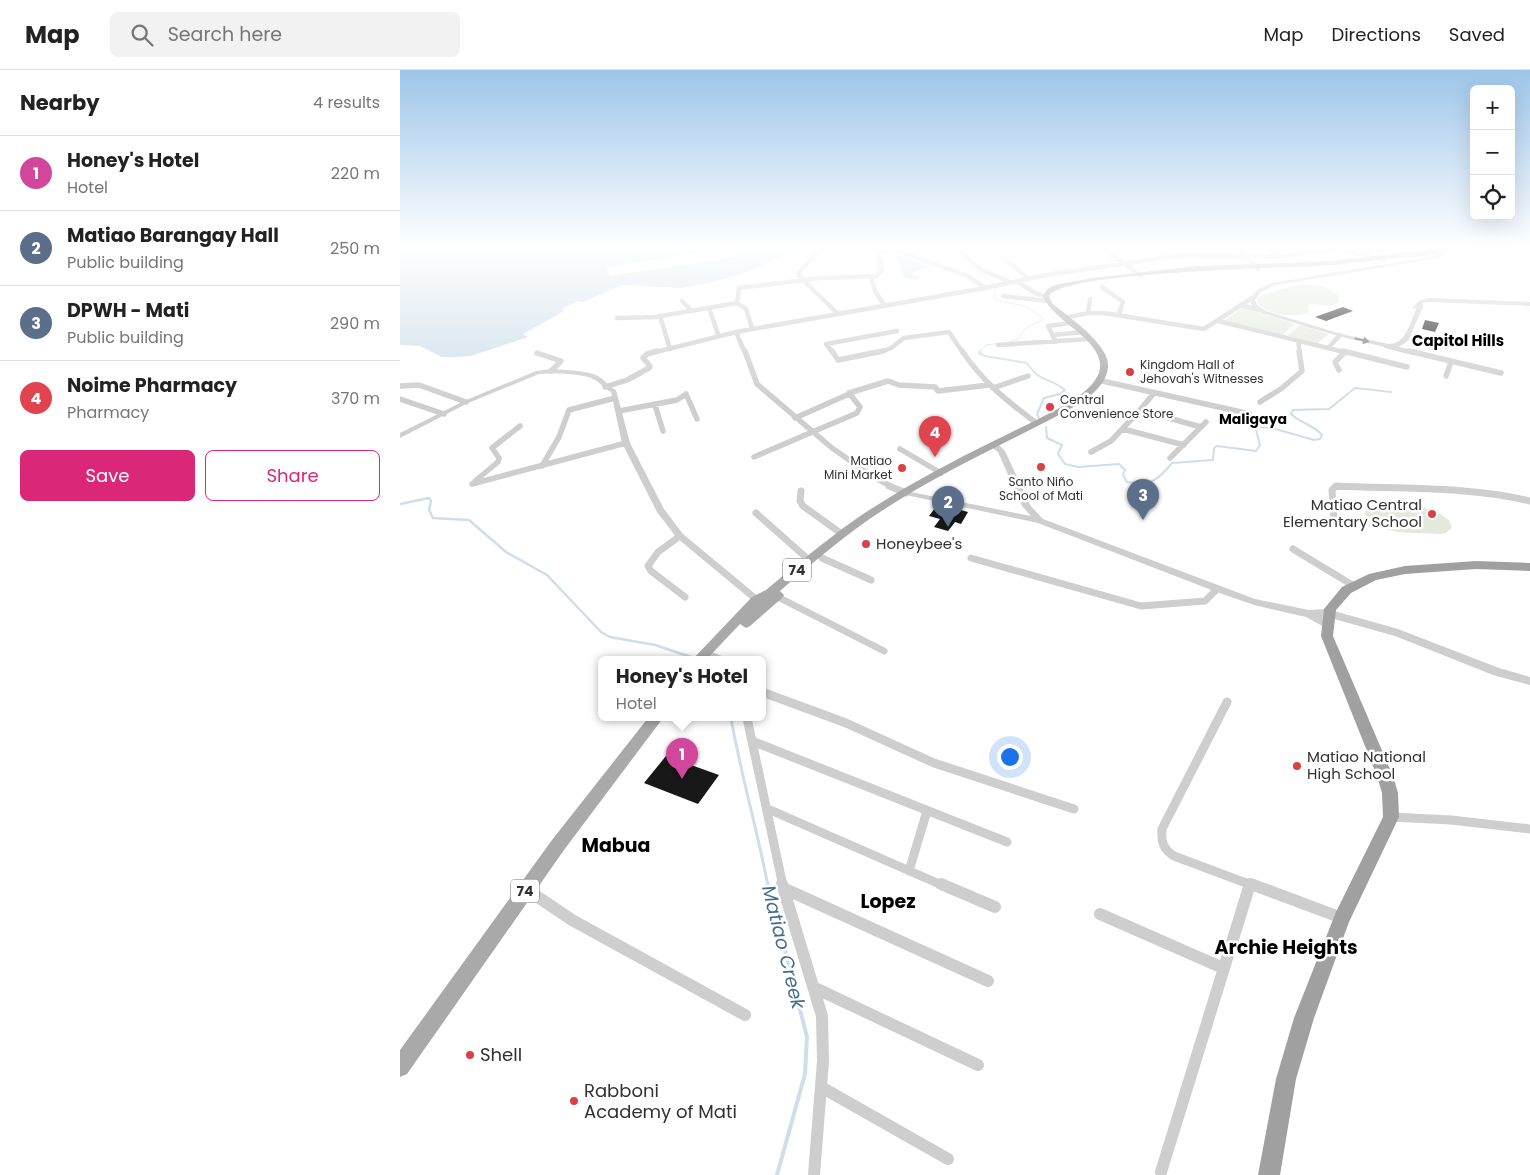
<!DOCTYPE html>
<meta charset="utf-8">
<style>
body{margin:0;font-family:Poppins,sans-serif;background:#f2f2f2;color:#222}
.controls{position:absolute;right:15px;top:15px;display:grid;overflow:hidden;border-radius:8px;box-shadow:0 5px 20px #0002}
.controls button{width:45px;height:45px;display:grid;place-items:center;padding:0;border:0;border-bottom:1px solid #e0e0e0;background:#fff;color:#222;font:25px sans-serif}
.you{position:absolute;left:609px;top:686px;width:18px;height:18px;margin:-12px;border:4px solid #fff;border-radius:50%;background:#1a73e8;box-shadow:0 0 0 8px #1a73e833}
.badge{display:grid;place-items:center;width:32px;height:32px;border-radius:50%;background:#db2777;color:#fff;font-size:16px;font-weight:700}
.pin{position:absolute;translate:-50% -41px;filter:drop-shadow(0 1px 2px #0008)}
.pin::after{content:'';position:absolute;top:26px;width:18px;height:15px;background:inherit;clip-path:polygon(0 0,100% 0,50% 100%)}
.popup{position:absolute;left:198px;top:586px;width:168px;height:65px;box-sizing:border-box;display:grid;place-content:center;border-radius:8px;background:#fff;filter:drop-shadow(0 1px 4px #0005);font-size:16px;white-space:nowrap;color:#767676}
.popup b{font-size:19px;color:#222}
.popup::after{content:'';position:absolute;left:50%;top:100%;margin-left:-10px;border:10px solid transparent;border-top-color:#fff}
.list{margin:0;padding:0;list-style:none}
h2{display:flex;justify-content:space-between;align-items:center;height:65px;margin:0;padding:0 20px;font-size:21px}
h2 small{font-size:16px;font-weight:400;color:#767676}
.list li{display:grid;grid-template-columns:32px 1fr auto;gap:15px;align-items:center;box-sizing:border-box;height:75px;padding:0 20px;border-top:1px solid #e0e0e0}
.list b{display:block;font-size:19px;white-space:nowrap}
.list p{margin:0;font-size:16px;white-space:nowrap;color:#767676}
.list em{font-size:16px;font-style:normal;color:#767676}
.actions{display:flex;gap:10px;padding:15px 20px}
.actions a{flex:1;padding:11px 0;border:1px solid #db2777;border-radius:8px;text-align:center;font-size:18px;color:#db2777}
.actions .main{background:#db2777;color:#fff}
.icon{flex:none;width:28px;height:28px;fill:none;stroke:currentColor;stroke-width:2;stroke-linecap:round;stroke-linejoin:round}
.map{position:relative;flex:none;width:1130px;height:1105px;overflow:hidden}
header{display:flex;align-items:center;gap:30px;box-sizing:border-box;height:70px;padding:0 25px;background:#fff;border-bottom:1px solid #e0e0e0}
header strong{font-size:24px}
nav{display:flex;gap:28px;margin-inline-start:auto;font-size:18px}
.search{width:350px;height:45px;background:#f2f2f2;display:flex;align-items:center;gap:12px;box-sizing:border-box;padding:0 18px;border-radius:8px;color:#767676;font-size:19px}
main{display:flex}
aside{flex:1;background:#fff}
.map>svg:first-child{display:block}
.green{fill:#e3e9dd}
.water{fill:#cedeea}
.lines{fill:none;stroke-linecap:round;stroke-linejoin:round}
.stream-far4{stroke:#cedeea;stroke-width:1}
.stream-far3{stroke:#cedeea;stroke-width:2}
.stream-far2{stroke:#cedeea;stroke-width:2.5}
.stream-far1{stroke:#cedeea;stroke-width:3}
.stream{stroke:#cedeea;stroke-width:4}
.building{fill:#181818}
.minor-far4{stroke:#cecece;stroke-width:4.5}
.minor-far3{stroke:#cecece;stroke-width:5.5}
.minor-far2{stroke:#cecece;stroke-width:7}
.minor-far1{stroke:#cecece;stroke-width:9}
.minor{stroke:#cecece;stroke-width:12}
.tertiary{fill:#cecece;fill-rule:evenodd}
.primary{fill:#a9a9a9;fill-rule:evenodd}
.trunk{fill:#a0a0a0;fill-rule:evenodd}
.oneway{fill:#787878}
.poi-dot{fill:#d84246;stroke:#fff;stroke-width:2}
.labels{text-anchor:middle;stroke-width:5;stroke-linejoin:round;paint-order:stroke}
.far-poi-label{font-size:12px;fill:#313131;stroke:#fff;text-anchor:start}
.far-neighbourhood-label{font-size:14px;font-weight:bold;fill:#000;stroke:#fff}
.shield{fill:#fff;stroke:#6f6f6f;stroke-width:1}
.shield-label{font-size:14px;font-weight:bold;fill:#313131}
.far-quarter-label{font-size:15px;font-weight:bold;fill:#000;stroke:#fff}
.poi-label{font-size:15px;fill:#313131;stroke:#fff;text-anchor:start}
.near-poi-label{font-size:18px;fill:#313131;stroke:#fff;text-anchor:start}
.near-neighbourhood-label{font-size:19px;font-weight:bold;fill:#000;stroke:#fff}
.near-water-label{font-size:19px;font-style:italic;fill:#446d8d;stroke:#fff}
</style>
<header>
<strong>Map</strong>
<div class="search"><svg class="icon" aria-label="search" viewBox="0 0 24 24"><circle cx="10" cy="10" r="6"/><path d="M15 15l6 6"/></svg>Search here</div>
<nav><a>Map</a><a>Directions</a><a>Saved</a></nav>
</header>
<main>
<aside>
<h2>Nearby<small>4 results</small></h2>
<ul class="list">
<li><span class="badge" style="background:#d1479c">1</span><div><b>Honey's Hotel</b><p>Hotel</p></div><em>220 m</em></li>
<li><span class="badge" style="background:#5c6f8a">2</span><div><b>Matiao Barangay Hall</b><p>Public building</p></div><em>250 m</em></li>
<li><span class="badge" style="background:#5c6f8a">3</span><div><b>DPWH - Mati</b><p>Public building</p></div><em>290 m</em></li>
<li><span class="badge" style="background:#e0444e">4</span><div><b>Noime Pharmacy</b><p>Pharmacy</p></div><em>370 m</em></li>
</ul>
<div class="actions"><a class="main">Save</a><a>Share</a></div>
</aside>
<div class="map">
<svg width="1130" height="1105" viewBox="0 0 1130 1105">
<rect width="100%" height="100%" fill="#fff"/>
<path class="green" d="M901 214 925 217 938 225 939 232 931 236 911 234 907 238 910 242C893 248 871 246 857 233V228L861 225Z
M843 237 895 254 881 266 823 252Z
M900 255 929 264 918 273 887 266Z
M977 434 1025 438 1039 443 1049 450 1052 458 1046 463 1040 464C1019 462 976 467 965 444L967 437Z"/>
<path class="water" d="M0 178H335L207 197 209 206 313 191 369 178H399L348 202 313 212 282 218 223 215 183 232 178 231 161 239 164 240 161 243 123 264 128 267 71 286 53 287H42L20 276 0 275Z
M502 185 529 197 510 203 521 208 515 210 504 207 496 187Z"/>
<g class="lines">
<path class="stream-far4" d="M545 178C558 196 580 199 595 215
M575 178 595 190
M596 217 594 230 626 236 644 249 626 258 618 269 606 273
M579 283 586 275 600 273"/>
<path class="stream-far3" d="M580 281 579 283 585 286 627 293C640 313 649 307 665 320L660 324 644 328 637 344 639 348
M646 357 647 368 662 375 658 384 665 394 678 397 719 394 725 400 723 405 727 412C751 416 757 411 772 393L813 390 814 378 817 376 856 381 860 375 856 360 858 357 872 358 914 370 920 369 922 365C914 355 900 353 891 344L893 340 929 339 955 318 991 322"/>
<path class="stream-far2" d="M0 434 29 428 31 431 29 440 33 448 69 450 106 482 147 505 201 562 210 567 255 575 294 588"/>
<path class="stream-far1" d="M331 648C341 705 357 759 368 816"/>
<path class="stream" d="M368 814 407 967 405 1004 377 1105"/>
</g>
<path class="building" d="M943 237 953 241 926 251 915 247Z
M1025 250 1039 253 1035 262 1022 259Z
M538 434 568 442 561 454 555 452 548 461 534 457 540 449 529 446Z
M266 686 319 705 298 734 244 713Z"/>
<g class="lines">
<path class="minor-far4" d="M557 178 580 199 610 212
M703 178 741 206
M839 178 858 199
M868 178 879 187
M1052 178 1055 179
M939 179 984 190
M962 182 982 178
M606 190 628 208
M471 207 475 221 485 236
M616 211 637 224 646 226
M702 217 723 232 719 244
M603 226 647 231
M282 231 290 239 288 241
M840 235 860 240
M309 238 318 264 316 267
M688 243 690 229
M438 244 398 205C403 194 413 192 417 181L441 178
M260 246 270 279
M217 248 255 247 337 233
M664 248 688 243H704L804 259 852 228
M818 251 948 283
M352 258 346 239 337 233 339 218 421 208 477 206 482 200 479 183 492 179 568 206 585 218
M336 262 585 218 646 205 782 185 879 187 946 178
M652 265 685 262
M898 271 900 283
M656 272 648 256 670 253
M598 275 689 269
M986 276 1014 283
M928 278 940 265
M252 283 336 262 345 283
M433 283 426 274 497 261
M478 283 491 278 504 268 549 262 563 283"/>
<path class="minor-far3" d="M345 281 357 314 432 378 472 406 492 417
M432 281 438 290 483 281
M562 281C584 313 606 330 636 353
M943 281 1007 297
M1009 281 1101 303
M137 283 161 291 151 301
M939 300 935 292 945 282
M1046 306 1051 292
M698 310 850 344
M0 316 19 315 66 332
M205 317 227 310 249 298 250 296 243 288 247 284 257 281
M593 318 628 306
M754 323 740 340 801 357
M0 329 44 344
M860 332 882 318 902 301 899 281
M255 335 263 361
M219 341 277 330 286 324 297 349
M395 348 449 324
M826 353 831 340
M723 359 784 375
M500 379 541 403
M691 382 711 371 740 340
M354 387 457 343 460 337 449 323 488 311 499 315 535 317 538 321 589 315
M770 388 806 352
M142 396 159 367 169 340 215 328
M75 411 98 392 99 388 92 378 120 356
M72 414 226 373
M935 417H960"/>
<path class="minor-far2" d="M489 416 506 423
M401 421 400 431 403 436 442 464
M356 443 409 490
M934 449 932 420 936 416C1000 419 1068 416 1130 431
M280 466 258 482 248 496 251 501 285 527
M893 479 954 516
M422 488 471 510
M571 488 741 536 805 531 817 519
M372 524 484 581
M305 583 322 590"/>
<path class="minor-far1" d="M362 622 446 653 534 693 674 739
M827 632 762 759C761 772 763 779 774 786L854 816
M347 648 383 816
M352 671 607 772
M368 739 544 816
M991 747 1051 750 1130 759
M509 801 527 741
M849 816 850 813"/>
<path class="minor" d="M382 814 422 946 423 991 414 1105
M541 814 595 837
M851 814 942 848
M383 818 588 911
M126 819 172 850 345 945
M700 844 823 898
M415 918 578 995
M421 1017 548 1089
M761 1102 850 814"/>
<path class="tertiary" d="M1042 179 1046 184 1035 189 875 215 861 222 855 230 857 235 866 241 941 264 989 274C1006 274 1010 253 1016 239L1012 238 1019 231 1029 228 1130 232V236L1029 232 1023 233V237L1008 271 997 278H989L938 266 862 243 853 237 849 230 857 220 872 213 1034 186 1041 182 1040 180Z
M151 299C164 300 191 300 201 308 208 313 207 315 216 320L230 373 264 439 283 464 366 533 368 535 366 537H360L277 468 257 442 222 373 211 322C203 318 202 314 195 310 184 303 152 303 139 304L68 333 0 368V363L64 331 136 301Z
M591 373H597L605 381 630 435 643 449 855 529 909 540 927 539 998 559 1099 598 1130 607V615L1093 605 995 566 927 547H922L931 554 926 558 906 547 854 535 814 521 638 453 506 425 502 423 506 421 631 446 622 436 598 382 591 377Z"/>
<path class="primary" d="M1041 178H1054C1041 186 1010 187 994 188 974 190 954 193 934 195 896 198 662 201 649 226L652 233C668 247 710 274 708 297 706 320 679 334 661 344 598 377 531 407 471 448 439 470 409 496 380 521L384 525 382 528 350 556 346 558 340 554 306 590H292L352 527 366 520C405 488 443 455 487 429 527 404 569 383 610 363 634 351 659 340 680 325 689 318 699 309 700 298 703 269 652 251 643 226L647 219 655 215 692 208 796 196 933 191Z
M248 648H263L164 780 7 1004 0 1007V980L152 770Z"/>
<path class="trunk" d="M1076 491 1130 493V501L1076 499 1005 504 976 510 951 523 936 540 933 566 993 706 998 723 999 747 949 852 914 948 896 1009 880 1105H858L876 1009 894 948 936 842 983 747 982 723 977 706 921 566 924 539 942 517 969 504 1005 496Z"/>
</g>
<defs><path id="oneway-solid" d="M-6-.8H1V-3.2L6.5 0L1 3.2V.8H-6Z" transform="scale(1.25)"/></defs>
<use class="oneway" href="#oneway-solid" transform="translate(962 270) rotate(14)"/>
<linearGradient id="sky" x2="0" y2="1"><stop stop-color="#9dc5e9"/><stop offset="0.53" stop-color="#fff"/><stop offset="1" stop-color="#fff" stop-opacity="0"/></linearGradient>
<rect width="1130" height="333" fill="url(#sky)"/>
<g class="poi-dot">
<circle cx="730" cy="302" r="5"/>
<circle cx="650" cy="337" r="5"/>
<circle cx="641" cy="397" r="5"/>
<circle cx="502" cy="398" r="5"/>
<circle cx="1032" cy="444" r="5"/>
<circle cx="466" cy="474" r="5"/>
<circle cx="897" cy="696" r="5"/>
<circle cx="70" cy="985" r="5"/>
<circle cx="174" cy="1031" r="5"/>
</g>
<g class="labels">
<g class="far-poi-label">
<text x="740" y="299">Kingdom Hall of<tspan x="740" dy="14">Jehovah's Witnesses</tspan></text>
<text x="660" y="334">Central<tspan x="660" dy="14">Convenience Store</tspan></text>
<text x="492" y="395" text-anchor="end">Matiao<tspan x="492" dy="14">Mini Market</tspan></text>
<text x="641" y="416" text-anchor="middle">Santo Niño<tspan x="641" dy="14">School of Mati</tspan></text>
</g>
<g class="far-neighbourhood-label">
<text x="853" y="354">Maligaya</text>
</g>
<g class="shield">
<rect x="383" y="488.5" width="28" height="23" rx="4"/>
<rect x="111" y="809.5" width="28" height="23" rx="4"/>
</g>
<g class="shield-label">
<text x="397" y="505">74</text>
<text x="125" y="826">74</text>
</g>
<g class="far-quarter-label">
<text x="1058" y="276">Capitol Hills</text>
</g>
<g class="poi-label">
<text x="1022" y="440" text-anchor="end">Matiao Central<tspan x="1022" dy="17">Elementary School</tspan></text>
<text x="476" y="479">Honeybee's</text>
<text x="907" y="692">Matiao National<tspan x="907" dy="17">High School</tspan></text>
</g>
<g class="near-poi-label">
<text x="80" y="991">Shell</text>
<text x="184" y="1027">Rabboni<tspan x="184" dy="21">Academy of Mati</tspan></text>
</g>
<g class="near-neighbourhood-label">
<text x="216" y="782">Mabua</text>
<text x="488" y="838">Lopez</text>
<text x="886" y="884">Archie Heights</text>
</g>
<g class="near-water-label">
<text transform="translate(384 877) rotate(76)" y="7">Matiao Creek</text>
</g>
</g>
</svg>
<div class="controls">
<button>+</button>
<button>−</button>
<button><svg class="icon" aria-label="locate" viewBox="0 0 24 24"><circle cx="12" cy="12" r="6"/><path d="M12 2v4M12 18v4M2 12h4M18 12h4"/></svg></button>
</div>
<div class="you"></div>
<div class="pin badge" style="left:282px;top:709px;background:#d1479c">1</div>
<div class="popup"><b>Honey's Hotel</b>Hotel</div>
<div class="pin badge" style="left:548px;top:457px;background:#5c6f8a">2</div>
<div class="pin badge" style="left:743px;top:450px;background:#5c6f8a">3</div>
<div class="pin badge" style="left:535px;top:387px;background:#e0444e">4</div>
</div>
</main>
